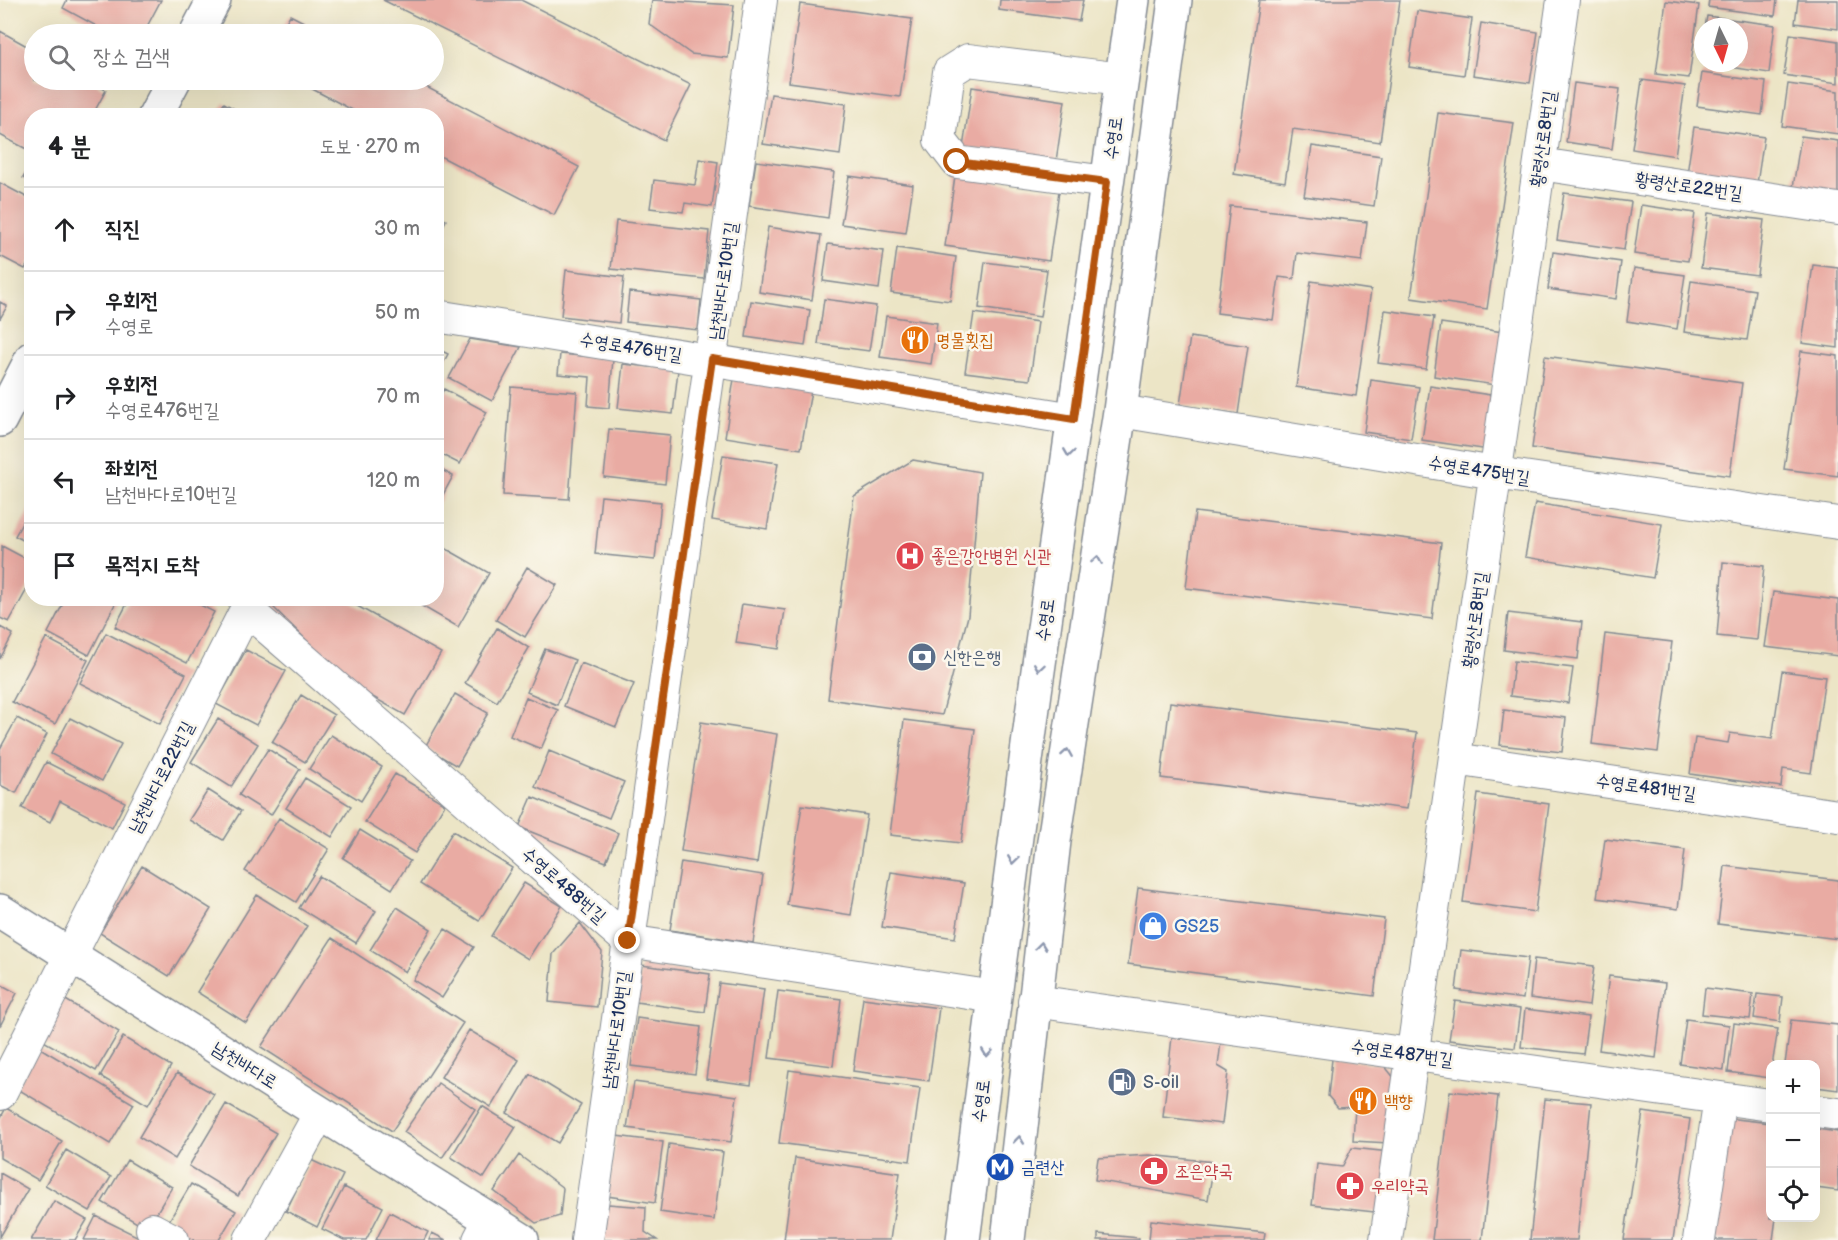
<!DOCTYPE html>
<html lang="ko">
<meta charset="utf-8">
<style>
body{margin:0;font-family:"Balsamiq Sans","Poor Story",sans-serif;background:#f2f2f2;color:#202124}
.controls{position:absolute;right:18px;bottom:18px;display:grid;overflow:hidden;border-radius:12px;box-shadow:0 6px 24px #0002}
.controls button{width:54px;height:54px;display:grid;place-items:center;padding:0;border:0;border-bottom:2px solid #e0e0e0;background:#fff;color:#202124;font:30px sans-serif}
.compass{position:absolute;left:1694px;top:18px;width:54px;height:54px;border-radius:50%;background:#fff;box-shadow:0 6px 24px #0002;rotate:175deg}
.stop{position:absolute;width:18px;height:18px;margin:-14px;border:4px solid #b45309;border-radius:50%;background:#fff}
.stop.end{background:#b45309;border-color:#fff;box-shadow:0 2px 6px #0008}
.list{margin:0;padding:0;list-style:none}
h2{display:flex;justify-content:space-between;align-items:center;height:78px;margin:0;padding:0 24px;font-size:26px}
h2 small{font-size:20px;font-weight:400;color:#757577}
.list li{display:grid;grid-template-columns:39px 1fr auto;gap:18px;align-items:center;box-sizing:border-box;height:84px;padding:0 24px;border-top:2px solid #e0e0e0}
.list b{display:block;font-size:22px;white-space:nowrap}
.list p{margin:0;font-size:20px;white-space:nowrap;color:#757577}
.list em{font-size:20px;font-style:normal;color:#757577}
.icon{flex:none;width:33px;height:33px;fill:none;stroke:currentColor;stroke-width:2;stroke-linecap:round;stroke-linejoin:round}
.map{position:relative;flex:none;width:1838px;height:1240px;overflow:hidden}
.search{position:absolute;background:#fff;box-shadow:0 6px 24px #0002;left:24px;top:24px;width:420px;height:66px;display:flex;align-items:center;gap:15px;box-sizing:border-box;padding:0 21px;border-radius:33px;color:#757577;font-size:22px}
.panel{position:absolute;background:#fff;box-shadow:0 6px 24px #0002;left:24px;top:108px;width:420px;height:498px;border-radius:24px}
.map>svg:first-child{display:block}
.building{fill:#e9aba3}
.lines{fill:none;stroke-linecap:round;stroke-linejoin:round}
.minor-casing{stroke:#848a92;stroke-width:34}
.major-casing{stroke:#848a92;stroke-width:36}
.minor{stroke:#fff;stroke-width:32}
.major{stroke:#fff;stroke-width:33}
.oneway{stroke:#8d97ae}
.route{stroke:#b45309;stroke-width:8}
.labels{text-anchor:middle;stroke-width:5;stroke-linejoin:round;paint-order:stroke}
.street-label{font-size:18px;fill:#1b2f5e;stroke:#fbf7ec}
.food-label{font-size:18px;fill:#c56008;stroke:#fbf7ec;text-anchor:start}
.health-label{font-size:18px;fill:#be3a42;stroke:#fbf7ec;text-anchor:start}
.service-label{font-size:18px;fill:#4e5e75;stroke:#fbf7ec;text-anchor:start}
.shop-label{font-size:18px;fill:#366cbe;stroke:#fbf7ec;text-anchor:start}
.transit-label{font-size:18px;fill:#164399;stroke:#fbf7ec;text-anchor:start}
</style>
<div class="map">
<svg width="1838" height="1240" viewBox="0 0 1838 1240">
<rect width="100%" height="100%" fill="#fbf7ec"/>
<filter id="ink" filterUnits="userSpaceOnUse"><feTurbulence type="fractalNoise" baseFrequency=".0167" numOctaves="2"/><feDisplacementMap in="SourceGraphic" scale="12" xChannelSelector="R" yChannelSelector="G"/><feConvolveMatrix kernelMatrix="1 2 1 2 8 2 1 2 1" color-interpolation-filters="sRGB"/></filter>
<filter id="wash" filterUnits="userSpaceOnUse"><feTurbulence type="fractalNoise" baseFrequency=".008" numOctaves="4" result="noise"/><feDisplacementMap in="SourceGraphic" scale="24" xChannelSelector="R" yChannelSelector="G"/><feGaussianBlur stdDeviation="1.35" result="paint"/><feColorMatrix in="noise" values="0 0 0 0 0 0 0 0 0 0 0 0 0 0 0 0 0 1.4 0 .05"/><feComposite in="paint" operator="in"/></filter>
<g filter="url(#wash)">
<rect width="100%" height="100%" fill="#ece5c6"/>
<g id="blocks">
<path class="building" d="M67 0H161L143 34H111L63 8Z
M383 0H521L691 85 664 140Z
M652 0 734 5 728 58 691 54 649 24Z
M1000 0H1083L1079 21 999 10Z
M1259 0H1400L1380 142 1293 129 1285 182 1234 174Z
M1709 0H1777L1775 16 1708 7Z
M1798 0H1838V29L1795 23Z
M1666 1 1699 5 1689 78 1656 74Z
M800 4 912 19 900 97 789 82Z
M1417 11 1472 19 1464 75 1409 67Z
M290 15 327 34H279Z
M1707 16 1775 25 1769 73 1710 64 1739 63V27H1705Z
M1481 23 1538 32 1530 83 1473 75Z
M0 31 34 50V80H88L106 90 92 116H32V152L0 135Z
M1790 34 1838 41V83L1784 75Z
M1702 73 1766 82 1762 115 1697 106Z
M295 80H413L579 167 554 215 436 154V116H364Z
M1642 80 1685 86 1675 156 1632 149Z
M1574 83 1620 89 1612 149 1566 142Z
M1788 84 1838 91V134L1782 126Z
M972 87 1065 101 1056 161 963 148Z
M771 94 846 104 840 155 763 144Z
M224 103 247 116H217Z
M1438 113 1514 123 1487 309 1411 298Z
M1694 127 1764 137 1757 184 1687 174Z
M1801 136 1838 141V201L1792 194Z
M1312 146 1381 156 1374 206 1304 196Z
M699 159 718 162 712 207 685 203 683 212 650 208 654 180 695 185Z
M756 161 834 172 828 218 749 206Z
M32 163V183L23 178Z
M849 176 913 185 906 233 841 224Z
M955 176 1059 191 1049 261 945 246Z
M0 183 32 200V258L25 269 0 256Z
M1564 193 1631 202 1624 250 1557 240Z
M1641 205 1695 213 1688 261 1634 254Z
M1230 206 1367 222 1362 261 1297 253 1294 279 1279 277 1273 320 1217 313Z
M1708 213 1764 220 1757 275 1701 268Z
M436 215 446 220 436 241Z
M616 221 709 231 704 279 611 269Z
M768 227 821 235 812 300 759 292Z
M828 244 884 251 879 289 823 281Z
M897 248 956 257 950 301 891 293Z
M1553 252 1621 262 1616 299 1548 289Z
M985 262 1047 270 1040 317 979 308Z
M1813 265 1838 268V348L1802 343Z
M1634 268 1685 275 1677 329 1627 321Z
M566 270 624 277 619 323 561 316Z
M1311 281 1371 290 1356 396 1296 387Z
M1691 281 1755 290 1747 340 1684 332Z
M629 292 701 300 698 330 626 322Z
M824 299 876 306 869 351 818 344Z
M751 301 810 310 805 346 746 337Z
M0 302 7 306 0 319Z
M1385 310 1434 317 1426 369 1378 363Z
M974 313 1038 322 1030 380 965 372Z
M886 316 937 323 931 364 880 357Z
M1441 323 1503 332 1495 385 1434 376Z
M1190 337 1248 346 1238 414 1180 405Z
M470 339 521 347 492 401 449 378Z
M436 348 448 354 436 376Z
M1801 351 1838 356V476L1784 469Z
M560 354 613 359 609 408 588 406 590 377 558 374Z
M1545 356 1742 383 1730 476 1532 448Z
M623 364 678 370 673 414 618 408Z
M734 379 811 391 801 449 725 437Z
M1371 380 1419 387 1411 439 1364 432Z
M1430 386 1497 396 1489 450 1422 440Z
M511 387 577 392 569 499 503 495Z
M444 389 487 412 460 464 436 452V403Z
M609 429 670 435 665 484 604 477Z
M723 455 778 463 767 529 712 520Z
M913 460 980 472 968 616 942 715 828 699 854 496Z
M436 467 453 476 436 508Z
M601 496 661 502 655 560 595 554Z
M1535 503 1662 524 1653 578 1525 557Z
M32 505V545L15 536Z
M1195 512 1441 543 1432 619 1186 588Z
M436 543 489 573 458 627 408 598H436Z
M2 546 32 562V580L9 622 0 618Z
M1723 562 1764 566 1757 640 1717 636Z
M527 567 557 585 525 637 496 620Z
M1773 592 1838 600V656L1765 647Z
M66 598H118L89 655 48 633Z
M130 598H187L214 612 187 663 115 627Z
M264 598H343L441 653 405 715 353 686Z
M742 604 785 610 779 649 736 643Z
M1508 613 1582 622 1578 659 1504 650Z
M0 627 13 634 0 659Z
M497 628 529 648 497 702 465 683Z
M106 633 186 674 160 724 80 683Z
M1605 634 1672 642 1658 752 1592 744Z
M46 638 88 660 55 724 12 702Z
M545 649 575 660 557 705 527 692Z
M246 650 286 671 256 725 216 704Z
M1514 661 1573 668 1568 703 1510 696Z
M581 663 634 684 616 727 564 706Z
M1782 671 1825 677 1811 773 1783 769 1781 787 1690 774 1695 738 1728 743 1730 733 1772 739Z
M455 694 488 713 457 766 425 747Z
M301 695 334 715 305 762 272 742Z
M526 697 558 710 541 749 510 736Z
M1170 702 1417 733 1407 809 1161 778Z
M1504 710 1566 718 1562 752 1500 745Z
M17 718 47 734 16 793 0 785V749Z
M70 718 121 744 102 781 51 754Z
M218 719 258 744 231 787 191 762Z
M904 720 975 729 961 843 890 835Z
M701 722 777 734 757 863 681 851Z
M331 735 382 767 361 801 309 769Z
M268 749 300 769 271 815 239 795Z
M549 751 624 782 609 818 535 787Z
M46 762 125 802 112 828 60 801 50 822 22 808Z
M395 774 445 804 415 853 365 822Z
M305 778 351 806 332 837 286 808Z
M208 790 241 811 223 840 189 820Z
M1478 794 1549 804 1535 912 1463 902Z
M532 797 618 833 606 862 519 827Z
M802 805 867 815 851 915 787 905Z
M279 818 329 849 296 902 245 871Z
M360 830 410 861 392 889 343 858Z
M453 831 512 868 479 921 420 884Z
M1605 839 1685 850 1678 909 1597 898Z
M681 862 763 875 753 943 670 930Z
M142 866 211 909 169 976 100 933Z
M1725 866 1838 880V939L1718 924Z
M891 872 964 883 955 938 882 927Z
M319 876 376 911 356 943 299 908Z
M524 883 562 906 528 959 491 936Z
M1138 888 1384 919 1374 996 1128 964Z
M257 895 307 926 246 1023 197 992Z
M397 907 431 929 405 972 370 950Z
M580 923 602 952 597 1007 549 1002 553 954Z
M445 929 474 947 442 998 413 980Z
M332 938 463 1023 392 1131 261 1047Z
M1461 950 1528 958 1523 999 1456 990Z
M1534 959 1594 966 1589 1006 1530 998Z
M641 965 710 974 705 1012 636 1002Z
M1609 976 1665 983 1656 1058 1599 1050Z
M719 983 764 989 751 1085 706 1079Z
M0 984 17 993 0 1026Z
M1705 988 1753 994 1750 1019 1702 1014Z
M778 991 841 999 833 1066 769 1058Z
M1757 994 1783 997 1780 1022 1754 1018Z
M863 998 939 1008 929 1081 853 1071Z
M64 999 119 1032 96 1071 40 1039Z
M1455 1001 1520 1009 1515 1048 1449 1040Z
M1525 1009 1588 1017 1583 1054 1521 1047Z
M637 1018 701 1027 695 1074 631 1066Z
M1686 1019 1729 1025 1724 1070 1680 1064Z
M1791 1020 1838 1025V1090L1816 1087V1064H1785Z
M1734 1023 1778 1029 1770 1078 1728 1072Z
M469 1030 519 1060 491 1107 441 1077Z
M123 1037 171 1066 148 1105 100 1076Z
M1172 1037 1221 1042 1218 1066 1228 1072 1222 1124 1163 1117Z
M40 1048 134 1104 110 1144 16 1088Z
M1332 1059 1383 1064 1395 1079 1389 1143 1353 1141 1355 1107 1338 1108 1328 1096Z
M789 1070 920 1088 910 1161 779 1143Z
M177 1073 214 1094 175 1159 139 1137Z
M530 1074 581 1105 558 1143 507 1113Z
M634 1082 737 1096 731 1142 627 1128Z
M438 1083 475 1109 442 1158 404 1132Z
M1450 1091 1498 1096 1482 1240H1432Z
M1545 1099 1591 1103 1577 1240H1530Z
M226 1104 276 1133 238 1196 189 1166Z
M482 1106 516 1127 484 1178 451 1157Z
M6 1108 62 1141 38 1180 0 1158V1119Z
M1643 1112 1690 1119 1673 1240H1624Z
M1727 1118 1770 1123V1218H1776L1773 1240H1711Z
M1816 1129 1838 1132V1191L1816 1188Z
M616 1136 663 1142 655 1203 607 1196Z
M669 1144 723 1152 714 1220 660 1212Z
M1352 1148 1390 1152 1383 1213 1312 1205 1317 1164 1342 1167Z
M66 1150 111 1177 90 1211 45 1185Z
M519 1155 563 1188 560 1216 536 1223 494 1191Z
M1150 1155 1214 1162 1208 1200 1095 1180 1098 1158Z
M795 1158 900 1173 890 1240H784Z
M127 1160 172 1187 147 1229 102 1202Z
M311 1160 343 1175 317 1227 286 1211Z
M0 1173 28 1189 0 1237Z
M191 1184 236 1211 219 1240H194L167 1224Z
M344 1187 383 1207 366 1240H344L322 1229Z
M54 1201 87 1220 75 1240H31Z
M608 1204 646 1207 645 1232 657 1240H603Z
M390 1212 428 1232 424 1240H376Z
M96 1216 141 1238 140 1240H84Z
M1151 1220 1265 1233 1264 1240H1149Z
M432 1233 446 1240H429Z
M1098 1234 1139 1238V1240H1098Z"/>
</g>
</g>
<g filter="url(#ink)">
<use href="#blocks" fill-opacity="0" stroke="#848a92" stroke-width="1.5"/>
<g class="lines">
<g class="minor-casing">
<path id="minor" d="M1540 164 1838 209
M1107 182 957 162 940 140 949 72 968 60 1122 79
M436 316 1074 419
M1120 411 1495 473 1838 523
M246 609 628 941 995 997
M1455 759 1838 816
M1034 1001 1770 1105
M0 1094 252 598
M1816 1111 1838 1114
M152 1229 173 1240
M250 1240 320 1113
M479 1240 490 1219
M587 1240 761 0
M1386 1240 1563 0
M1699 1240 1720 1098"/>
</g>
<g class="major-casing">
<path id="major" d="M196 34 214 0
M155 116 174 80
M0 420 32 358
M0 911 522 1240
M963 1240 1035 692 1133 0
M1008 1240 1054 841 1120 411 1175 0"/>
</g>
<use href="#minor" class="minor"/>
<use href="#major" class="major"/>
</g>
<defs><path id="oneway-chevron" d="M-2-3.5L2.5 0L-2 3.5" fill="none" stroke-width="1.6" stroke-linecap="round" stroke-linejoin="round" transform="scale(1.5)"/></defs>
<g class="oneway">
<use href="#oneway-chevron" transform="translate(1069 453) rotate(98)"/>
<use href="#oneway-chevron" transform="translate(1097 560) rotate(-81)"/>
<use href="#oneway-chevron" transform="translate(1039 667) rotate(98)"/>
<use href="#oneway-chevron" transform="translate(1067 753) rotate(-81)"/>
<use href="#oneway-chevron" transform="translate(1013 860) rotate(98)"/>
<use href="#oneway-chevron" transform="translate(1041 946) rotate(-83)"/>
<use href="#oneway-chevron" transform="translate(987 1053) rotate(97)"/>
<use href="#oneway-chevron" transform="translate(1019 1140) rotate(-84)"/>
</g>
</g>
<g class="lines" filter="url(#ink)">
<path class="route" d="M628 941 712 359 1074 419 1107 182 957 162"/>
</g>
<defs>
<g id="restaurant-disc" transform="scale(1.5)"><circle r="9.5" fill="#e8710a" stroke="#fbf7ec"/><path d="M-5-6h1v4h1v-4h1v4h1v-4h1v5L-1.5 .5V6h-2V.5L-5-1ZM5-6V6H3V1.5H1.5Q1.5-4 5-6Z" fill="#fff"/></g>
<g id="hospital-disc" transform="scale(1.5)"><circle r="9.5" fill="#e0444e" stroke="#fbf7ec"/><path d="M-5-5h3v3.5h4V-5h3V5h-3V1.5h-4V5h-3Z" fill="#fff"/></g>
<g id="bank-disc" transform="scale(1.5)"><circle r="9.5" fill="#5c6f8a" stroke="#fbf7ec"/><path d="M-6-4H6V4H-6ZM0-2.3a2.3 2.3 0 1 0 0 4.6a2.3 2.3 0 1 0 0-4.6Z" fill="#fff"/></g>
<g id="shop-disc" transform="scale(1.5)"><circle r="9.5" fill="#3f7fe0" stroke="#fbf7ec"/><path d="M-5-2.5h2.3a2.7 3.5 0 0 1 5.4 0H5L5.5 6h-11ZM-1.5-2.5h3a1.5 2.3 0 0 0-3 0Z" fill="#fff"/></g>
<g id="fuel-disc" transform="scale(1.5)"><circle r="9.5" fill="#5c6f8a" stroke="#fbf7ec"/><path d="M-5.5-6h7V0h2V4h1.3V-2.5L3-4.5l.8-.8L6-3V5H2.5V1h-1V6h-7ZM-4.2-4.7v3.2H.2V-4.7Z" fill="#fff"/></g>
<g id="metro-disc" transform="scale(1.5)"><circle r="9.5" fill="#1a4fb4" stroke="#fbf7ec"/><path d="M-5.5 5V-5H-3L0 0L3-5H5.5V5H3V-.5L0 4L-3-.5V5Z" fill="#fff"/></g>
<g id="pharmacy-disc" transform="scale(1.5)"><circle r="9.5" fill="#e0444e" stroke="#fbf7ec"/><path d="M-2-6h4v4h4v4h-4v4h-4v-4h-4v-4h4Z" fill="#fff"/></g>
</defs>
<g fill-rule="evenodd">
<use href="#restaurant-disc" x="915" y="340"/>
<use href="#hospital-disc" x="910" y="556"/>
<use href="#bank-disc" x="922" y="657"/>
<use href="#shop-disc" x="1153" y="926"/>
<use href="#fuel-disc" x="1122" y="1082"/>
<use href="#restaurant-disc" x="1363" y="1101"/>
<use href="#metro-disc" x="1000" y="1167"/>
<use href="#pharmacy-disc" x="1154" y="1171"/>
<use href="#pharmacy-disc" x="1350" y="1186"/>
</g>
<g class="labels">
<g class="street-label">
<text transform="translate(1113 138) rotate(-82)" y="6">수영로</text>
<text transform="translate(1543 139) rotate(-82)" y="6">황령산로8번길</text>
<text transform="translate(1689 186) rotate(8)" y="6">황령산로22번길</text>
<text transform="translate(723 281) rotate(-82)" y="6">남천바다로10번길</text>
<text transform="translate(631 347) rotate(9)" y="6">수영로476번길</text>
<text transform="translate(1479 470) rotate(9)" y="6">수영로475번길</text>
<text transform="translate(1045 620) rotate(-82)" y="6">수영로</text>
<text transform="translate(1475 620) rotate(-82)" y="6">황령산로8번길</text>
<text transform="translate(161 777) rotate(-63)" y="6">남천바다로22번길</text>
<text transform="translate(1646 787) rotate(8)" y="6">수영로481번길</text>
<text transform="translate(564 885) rotate(41)" y="6">수영로488번길</text>
<text transform="translate(616 1030) rotate(-82)" y="6">남천바다로10번길</text>
<text transform="translate(1402 1053) rotate(8)" y="6">수영로487번길</text>
<text transform="translate(245 1065) rotate(32)" y="6">남천바다로</text>
<text transform="translate(981 1101) rotate(-83)" y="6">수영로</text>
</g>
<g class="food-label">
<text x="936" y="346">명물횟집</text>
<text x="1384" y="1107">백향</text>
</g>
<g class="health-label">
<text x="931" y="562">좋은강안병원 신관</text>
<text x="1175" y="1177">조은약국</text>
<text x="1371" y="1192">우리약국</text>
</g>
<g class="service-label">
<text x="943" y="663">신한은행</text>
<text x="1143" y="1088">S-oil</text>
</g>
<g class="shop-label">
<text x="1174" y="932">GS25</text>
</g>
<g class="transit-label">
<text x="1021" y="1173">금련산</text>
</g>
</g>
</svg>
<div class="controls">
<button>+</button>
<button>−</button>
<button><svg class="icon" aria-label="locate" viewBox="0 0 24 24"><circle cx="12" cy="12" r="6"/><path d="M12 2v4M12 18v4M2 12h4M18 12h4"/></svg></button>
</div>
<svg class="compass" viewBox="-18 -18 36 36"><path d="M0-13l5 13h-10z" fill="#e53935"/><path d="M0 13l5-13h-10z" fill="#757577"/></svg>
<div class="stop" style="left:957px;top:162px"></div>
<div class="stop end" style="left:628px;top:941px"></div>
<div class="search"><svg class="icon" aria-label="search" viewBox="0 0 24 24"><circle cx="10" cy="10" r="6"/><path d="M15 15l6 6"/></svg>장소 검색</div>
<section class="panel">
<h2>4 분<small>도보 · 270 m</small></h2>
<ul class="list">
<li><svg class="icon" aria-label="ahead" viewBox="0 0 24 24"><path d="M12 20V5M6 11l6-6 6 6"/></svg><div><b>직진</b></div><em>30 m</em></li>
<li><svg class="icon" aria-label="right" viewBox="0 0 24 24"><path d="M7 20v-9h11M14 6l5 5-5 5"/></svg><div><b>우회전</b><p>수영로</p></div><em>50 m</em></li>
<li><svg class="icon" aria-label="right" viewBox="0 0 24 24"><path d="M7 20v-9h11M14 6l5 5-5 5"/></svg><div><b>우회전</b><p>수영로476번길</p></div><em>70 m</em></li>
<li><svg class="icon" aria-label="left" viewBox="0 0 24 24"><path d="M17 20v-9H6M10 6l-5 5 5 5"/></svg><div><b>좌회전</b><p>남천바다로10번길</p></div><em>120 m</em></li>
<li><svg class="icon" aria-label="arrive" viewBox="0 0 24 24"><path d="M6 21V4h12l-3 4 3 4H6"/></svg><div><b>목적지 도착</b></div></li>
</ul>
</section>
</div>
